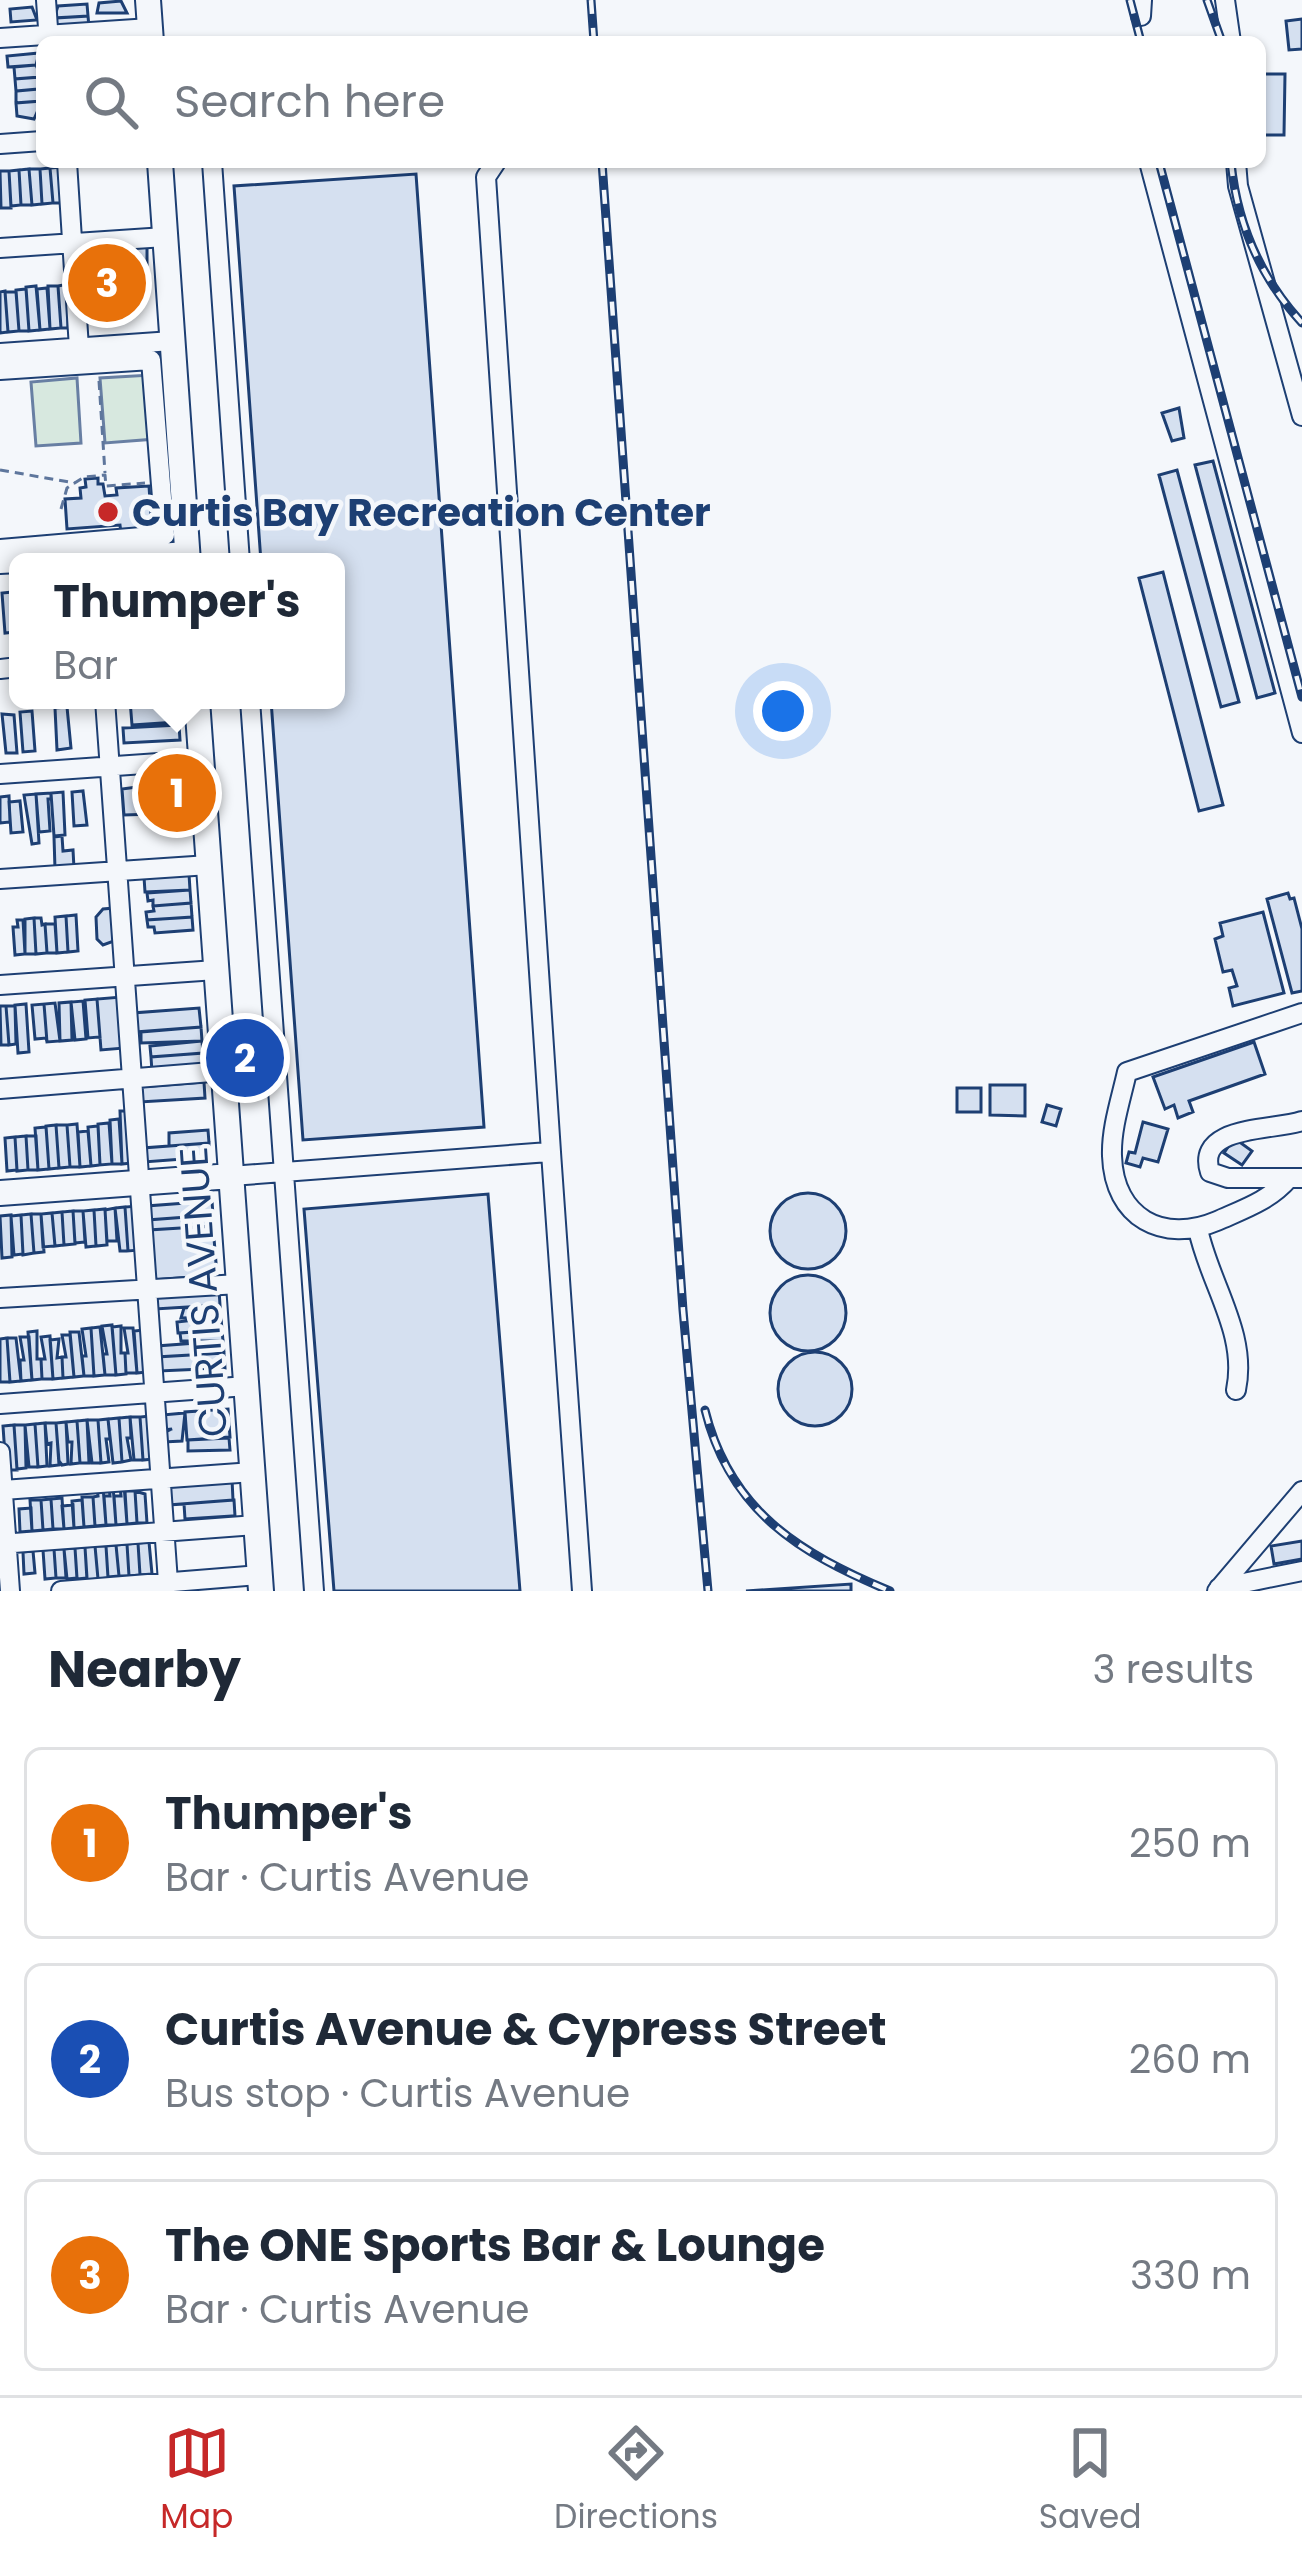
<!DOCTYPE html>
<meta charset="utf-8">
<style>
body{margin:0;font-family:Poppins,sans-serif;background:#f2f2f3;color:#1f2937}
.you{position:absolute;left:783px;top:711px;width:42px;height:42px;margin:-30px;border:9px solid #fff;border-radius:50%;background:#1a73e8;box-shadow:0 0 0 18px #1a73e833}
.badge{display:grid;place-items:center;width:78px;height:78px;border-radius:50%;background:#c62828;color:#fff;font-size:39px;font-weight:700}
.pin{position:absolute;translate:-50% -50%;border:6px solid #fff;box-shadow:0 3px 12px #0006}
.popup{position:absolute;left:9px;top:553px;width:336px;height:156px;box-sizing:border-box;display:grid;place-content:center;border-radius:18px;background:#fff;filter:drop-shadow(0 3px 9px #0005);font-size:39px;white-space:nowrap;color:#747a83}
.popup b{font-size:45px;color:#1f2937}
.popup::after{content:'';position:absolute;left:50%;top:100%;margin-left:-24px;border:24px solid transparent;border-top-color:#fff}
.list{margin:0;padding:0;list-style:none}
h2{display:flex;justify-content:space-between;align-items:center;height:156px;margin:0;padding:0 48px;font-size:51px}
h2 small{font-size:39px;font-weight:400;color:#747a83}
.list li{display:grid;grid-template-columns:78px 1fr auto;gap:36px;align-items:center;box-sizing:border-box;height:192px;margin:0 24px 24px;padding:0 24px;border:3px solid #e0e1e3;border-radius:18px}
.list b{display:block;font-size:45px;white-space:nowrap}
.list p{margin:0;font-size:39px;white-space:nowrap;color:#747a83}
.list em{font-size:39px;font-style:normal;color:#747a83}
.icon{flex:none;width:66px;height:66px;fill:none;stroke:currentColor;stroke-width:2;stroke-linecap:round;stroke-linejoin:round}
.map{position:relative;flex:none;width:1302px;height:1591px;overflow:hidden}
.search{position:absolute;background:#fff;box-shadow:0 3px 9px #0004;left:36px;right:36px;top:36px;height:132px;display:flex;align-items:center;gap:30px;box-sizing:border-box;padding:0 42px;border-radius:18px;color:#747a83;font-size:45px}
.sheet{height:804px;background:#fff}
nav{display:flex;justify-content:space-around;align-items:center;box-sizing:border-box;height:168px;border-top:3px solid #e0e1e3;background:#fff;font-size:33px;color:#747a83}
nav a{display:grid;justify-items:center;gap:6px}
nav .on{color:#c62828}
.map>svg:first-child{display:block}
.green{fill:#d7e8df;stroke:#687fa3;stroke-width:3}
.building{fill:#d5e0f0;stroke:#1d3f73;stroke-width:3}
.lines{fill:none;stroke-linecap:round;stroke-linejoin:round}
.minor-casing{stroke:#1d3f73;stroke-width:22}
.major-casing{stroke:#1d3f73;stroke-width:28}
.path{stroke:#5e769c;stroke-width:3;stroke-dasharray:9 6;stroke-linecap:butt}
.minor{stroke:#f4f7fb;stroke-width:18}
.major{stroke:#f4f7fb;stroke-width:24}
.rail-casing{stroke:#1d3f73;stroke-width:9}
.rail{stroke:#f4f7fb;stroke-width:4.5;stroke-dasharray:14;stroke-linecap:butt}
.poi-dot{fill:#c62828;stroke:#f4f7fb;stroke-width:4.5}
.labels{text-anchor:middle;stroke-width:9;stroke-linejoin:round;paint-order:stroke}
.poi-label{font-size:39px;font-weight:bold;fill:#1d3f73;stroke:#f4f7fb;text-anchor:start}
.street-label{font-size:39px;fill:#1d3f73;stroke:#f4f7fb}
</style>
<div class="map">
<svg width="1302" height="1591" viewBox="0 0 1302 1591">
<rect width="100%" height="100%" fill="#f4f7fb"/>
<path class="green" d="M151 375 155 439 105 443 100 378Z
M77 378 81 443 36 446 31 382Z"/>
<path class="building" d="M121 1 127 13H97L99 3Z
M87 4 88 16 54 18 58 6Z
M32 7 37 20 11 22 10 9Z
M88 16 89 27 55 25 54 18Z
M1302 19V49L1289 50 1286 21Z
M39 53 36 65 8 67 7 56Z
M36 65 41 77 15 79 14 67Z
M1260 74H1285L1284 135H1260Z
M41 77 38 89 16 91 15 79Z
M38 89 42 101 16 103V91Z
M42 101 34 119 17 116 16 103Z
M62 167V203H53L50 168Z
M50 168 53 203 42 204 40 169Z
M29 169H40L42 204 32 205Z
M29 169 32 205H21L19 170Z
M19 170 21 205 11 206 9 171Z
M0 171H9L11 208H1Z
M416 174 484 1127 303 1140 271 700H336V562H261L234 186Z
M147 244V277L116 282 117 299 101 301 102 317 84 319 78 251Z
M63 285 68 288V328H61L58 286Z
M36 286 40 330 29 331 26 287Z
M48 286H58L61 328 50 329Z
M47 288 50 329 40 330 37 289Z
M26 289 29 331H19L16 290Z
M5 291 8 332 0 333V292Z
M5 292H16L19 331 8 332Z
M1179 408 1184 438 1172 441 1162 413Z
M1213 461 1275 693 1257 698 1195 465Z
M1177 470 1239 702 1221 707 1159 475Z
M98 478V484H103L105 496 117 495 116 488 149 486 152 531 121 533 120 525 67 529 65 499 81 498 80 488 86 487 85 479Z
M1163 572 1223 805 1199 811 1139 578Z
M13 592 16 632 5 633 2 593Z
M130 700H176L177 722 132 725Z
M67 707 71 748 57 750 55 708Z
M32 711 35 751 23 752 20 712Z
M2 714 14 715 17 753H6Z
M179 725 180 740 124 743 123 728Z
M181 781H185L187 813 124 815 122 789Z
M83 791 87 825 74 826 72 792Z
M63 792 65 835 54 836 51 793Z
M51 793V799H48L50 831 39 832 36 794Z
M36 794 39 843 32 844 24 795Z
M9 796 10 822 0 823V797Z
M20 801 23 832 11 833 9 802Z
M62 836 63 851 73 850 74 868 55 869 54 837Z
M189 874 190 890 145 892 144 877Z
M190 890 191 903 153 906V900L148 901 147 893Z
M1288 893 1290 899 1294 898 1302 929V991L1292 993 1267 899Z
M191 903 192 917 147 920 146 912 154 911 153 906Z
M115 908 114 941 103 945 97 939 96 917 103 909Z
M1263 912 1284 993 1233 1006 1229 988 1237 986 1232 970 1223 972 1215 939 1223 936 1220 923Z
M76 915 78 951 68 952 66 916Z
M66 916 68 952 57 953 55 917Z
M192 917 193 930 155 933 154 927H148L147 920Z
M34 918 36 954H25V919Z
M34 918H41L42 925 45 924 47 953 36 954Z
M17 920H23L25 954 15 955 13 927H18Z
M45 924H55L57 953H47Z
M121 997 125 1048 101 1050 97 999Z
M97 999 100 1037 88 1038 85 1000Z
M83 1001 86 1039 75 1040 71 1002Z
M71 1002 72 1040 60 1041 59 1003Z
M55 1003 60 1041 47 1042 44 1004Z
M26 1004 29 1052 18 1053 15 1005Z
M44 1004 47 1042 46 1038 35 1039 32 1005Z
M0 1006H6L9 1045H1Z
M6 1006H15L16 1044 9 1045Z
M199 1008 201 1027 135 1032 133 1013Z
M201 1027 202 1041 141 1043V1032Z
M202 1041 203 1053 151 1057 150 1046Z
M1254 1042 1265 1074 1189 1101 1193 1112 1178 1118 1174 1105 1165 1109 1153 1077Z
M203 1053 204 1069 152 1072 151 1057Z
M204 1082 205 1098 140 1102 139 1087Z
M990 1085H1025V1116L990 1115Z
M957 1088H981V1112H957Z
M1047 1105 1061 1109 1056 1126 1042 1122Z
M120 1111H128L132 1163 122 1164Z
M119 1119 122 1164H112L110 1120Z
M1143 1122 1168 1129 1158 1162 1143 1158 1140 1167 1126 1163 1129 1152 1135 1153Z
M109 1123 112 1164 100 1165 98 1124Z
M77 1124 80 1167H70L67 1125Z
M56 1125H67L70 1167 59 1168Z
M56 1125 59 1168 49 1169 46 1126Z
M98 1126 100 1165 91 1166 88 1127Z
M46 1127 49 1169 38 1170 35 1128Z
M208 1130 209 1143 169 1146V1133Z
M88 1131 91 1166 80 1167 78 1132Z
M26 1136 28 1170 17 1171 15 1137Z
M26 1136H36L38 1170H28Z
M15 1137 17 1170 7 1171 5 1138Z
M1234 1138 1252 1151 1242 1165 1224 1153Z
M209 1143V1157L144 1162 143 1148Z
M770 1231a38 38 0 1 1 76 0a38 38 0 1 1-76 0Z
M488 1194 520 1591H334L304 1209Z
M212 1201 213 1215 148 1220 147 1206Z
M137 1206 140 1250 128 1251 125 1207Z
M125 1207 128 1251H120L115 1208Z
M115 1208 117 1241H107L105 1210Z
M105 1209 107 1245 96 1246 94 1210Z
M94 1210 96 1246 86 1247 83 1211Z
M73 1211H83L85 1242 75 1243Z
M73 1211 75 1244 64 1245 62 1212Z
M62 1212 64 1245 55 1246 52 1213Z
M52 1213 55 1246 43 1247 41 1214Z
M31 1214 34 1253 23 1255 21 1215Z
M31 1214H41L44 1252 34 1253Z
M11 1215 12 1257 2 1258 0 1216Z
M21 1215 23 1254 14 1255 11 1216Z
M213 1215V1226L149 1230 148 1220Z
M213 1226 217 1275 153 1280 149 1230Z
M770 1313a38 38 0 1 1 76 0a38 38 0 1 1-76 0Z
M219 1290 220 1305 155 1309 153 1296Z
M220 1305 221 1317 181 1318 184 1308Z
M221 1317 222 1330 178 1333 177 1322Z
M112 1325 116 1375H105L103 1354H107L102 1326Z
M121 1326V1353H125L126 1374 116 1375 112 1327Z
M100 1327 105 1375 94 1376 91 1328Z
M91 1328 94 1376H84L82 1356H86L82 1329Z
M124 1328H133L137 1373H126L125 1353H128Z
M144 1330 147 1372 137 1373 134 1331Z
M222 1330 223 1341H181L180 1333Z
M37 1331V1359H41L42 1379 32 1380 28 1332Z
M70 1332H79L84 1376 74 1377Z
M62 1335H70L74 1377 63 1378 62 1357H66Z
M50 1336 53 1379H42L41 1359H45L41 1337Z
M20 1337H29L32 1380 21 1381 20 1360H24Z
M7 1338H16L21 1381 10 1382Z
M7 1338 10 1382H0V1339Z
M59 1339 57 1358 62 1357 63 1378 53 1379 50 1340Z
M223 1341 224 1353 157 1357V1346Z
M778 1389a37 37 0 1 1 74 0a37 37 0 1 1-74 0Z
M224 1353 225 1368 159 1371 157 1357Z
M228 1409 230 1437 187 1440 185 1412Z
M185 1413 182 1441 164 1442 163 1433 172 1429 163 1430 162 1415Z
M151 1416 154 1459 143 1460 140 1417Z
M130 1417H140L143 1460H134Z
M130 1417 131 1438H127L131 1460 122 1462 119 1418Z
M119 1418 122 1462 113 1463 108 1419Z
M108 1419 110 1439H106L109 1462 101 1463 98 1420Z
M87 1420H98L101 1463H92Z
M87 1420 89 1463H80L77 1421Z
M77 1421 80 1463 71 1464 72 1442H68L66 1422Z
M66 1422 68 1464 62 1465 59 1461 56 1423Z
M45 1423 47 1466 38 1467 35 1424Z
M45 1423H56L59 1465 50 1466 51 1443 47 1444Z
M35 1424 38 1467H29L25 1425Z
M14 1425 17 1470H6L3 1426Z
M14 1425H25L26 1468 17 1469Z
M229 1438 230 1450 188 1451V1440Z
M232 1479 233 1500 168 1505 166 1484Z
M124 1485 127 1524 116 1525 114 1496H121L120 1486Z
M113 1486 116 1525H106L104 1496H110L109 1487Z
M103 1487 106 1525 95 1526 93 1497 98 1496 97 1488Z
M125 1491H135L137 1523 127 1524Z
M135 1491 145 1494 147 1523H137Z
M82 1497H93L95 1526 84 1527Z
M62 1498 64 1529H53L51 1499Z
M51 1499 53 1529 43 1530 41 1500Z
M30 1500H41L43 1530 32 1531Z
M82 1500 84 1527 74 1528 72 1501Z
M234 1500 235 1516H232L185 1519 184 1504 168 1505Z
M73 1505 74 1528 64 1529 62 1506Z
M31 1508 32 1531 20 1532 19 1509Z
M1302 1541V1559L1274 1564 1271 1546Z
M149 1542 152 1574 140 1575 138 1543Z
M138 1543 140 1575 129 1576 127 1544Z
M127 1544 129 1576H119L116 1545Z
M116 1545 119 1576 108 1577 106 1546Z
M95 1546 98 1579 87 1580 85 1547Z
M95 1546H106L108 1578 98 1579Z
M85 1547 87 1578 77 1579 75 1548Z
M75 1548 77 1578 67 1579 64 1549Z
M54 1549 56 1578 45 1579 43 1550Z
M54 1549H64L66 1578H56Z
M33 1551 35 1573 24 1574 23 1552Z
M851 1584V1591H746Z"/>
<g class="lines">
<g class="minor-casing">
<path id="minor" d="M46 0 49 42
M1225 0 1231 42
M1141 16 1142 0
M0 38 150 28
M0 144 42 141
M67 162 79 348
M212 162 240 562
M496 162 486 177C521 649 546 1120 582 1591
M1149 162 1302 733
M1236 162 1238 186 1302 416
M0 248 165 237
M0 353 172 341
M0 370 151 360 165 535 0 549
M32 562 187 551
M0 564 18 563
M0 669 18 667
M105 700 168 1582
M250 700 314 1591
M0 774 202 760
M0 879 209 865
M0 985 216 970
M0 1089 224 1071
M1302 1121C1273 1131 1195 1125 1210 1172L1228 1178H1302
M231 1176 549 1152
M1289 1178C1269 1201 1244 1209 1217 1221 1163 1244 1114 1218 1112 1156 1111 1128 1121 1099 1127 1072L1302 1013
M1198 1229C1209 1283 1248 1333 1236 1390
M0 1298 239 1284
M0 1404 247 1386
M0 1452 10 1591
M3 1490 253 1472
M0 1544 256 1525
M1219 1588 1302 1571
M61 1591 260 1575
M1217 1591 1302 1491"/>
</g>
<g class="major-casing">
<path id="major" d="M148 0 151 42
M160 162 188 562
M197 700 261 1591
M0 1193 231 1176"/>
</g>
<path class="path" d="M99 381 105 473
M0 470 75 483
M61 509 67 488 84 477 105 475 106 486 145 483"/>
<use href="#minor" class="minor"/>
<use href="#major" class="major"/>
<g class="rail-casing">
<path id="rail" d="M591 0 594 42
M1130 0 1141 42
M1207 0 1222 42
M602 162 683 1310 708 1591
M1159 162 1302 697
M1231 162C1237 224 1260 277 1302 323
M705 1410C730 1511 799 1553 890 1591"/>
</g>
<use href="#rail" class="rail"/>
</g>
<circle class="poi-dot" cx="108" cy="512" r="12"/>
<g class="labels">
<g class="poi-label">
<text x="132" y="526">Curtis Bay Recreation Center</text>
</g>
<g class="street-label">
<text transform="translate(203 1292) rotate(-94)" y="14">CURTIS AVENUE</text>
</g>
</g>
</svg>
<div class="you"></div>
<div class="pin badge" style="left:177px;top:793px;background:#e8710a">1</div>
<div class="popup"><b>Thumper's</b>Bar</div>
<div class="pin badge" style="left:245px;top:1058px;background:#1a4fb4">2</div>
<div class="pin badge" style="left:107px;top:283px;background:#e8710a">3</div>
<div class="search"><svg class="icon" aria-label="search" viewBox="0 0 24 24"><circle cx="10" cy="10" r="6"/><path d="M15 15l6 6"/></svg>Search here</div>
</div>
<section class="sheet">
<h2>Nearby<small>3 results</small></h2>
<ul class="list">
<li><span class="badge" style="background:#e8710a">1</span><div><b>Thumper's</b><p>Bar · Curtis Avenue</p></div><em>250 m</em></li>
<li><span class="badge" style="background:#1a4fb4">2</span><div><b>Curtis Avenue &amp; Cypress Street</b><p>Bus stop · Curtis Avenue</p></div><em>260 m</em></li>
<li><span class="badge" style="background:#e8710a">3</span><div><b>The ONE Sports Bar &amp; Lounge</b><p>Bar · Curtis Avenue</p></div><em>330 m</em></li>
</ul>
</section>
<nav>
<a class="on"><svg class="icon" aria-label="map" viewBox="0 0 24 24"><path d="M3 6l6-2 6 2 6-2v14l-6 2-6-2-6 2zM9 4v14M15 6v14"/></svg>Map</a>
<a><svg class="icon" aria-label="directions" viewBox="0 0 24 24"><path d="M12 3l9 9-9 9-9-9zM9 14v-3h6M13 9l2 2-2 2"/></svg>Directions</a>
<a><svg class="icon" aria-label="saved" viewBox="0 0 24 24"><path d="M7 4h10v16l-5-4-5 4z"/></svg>Saved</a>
</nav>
